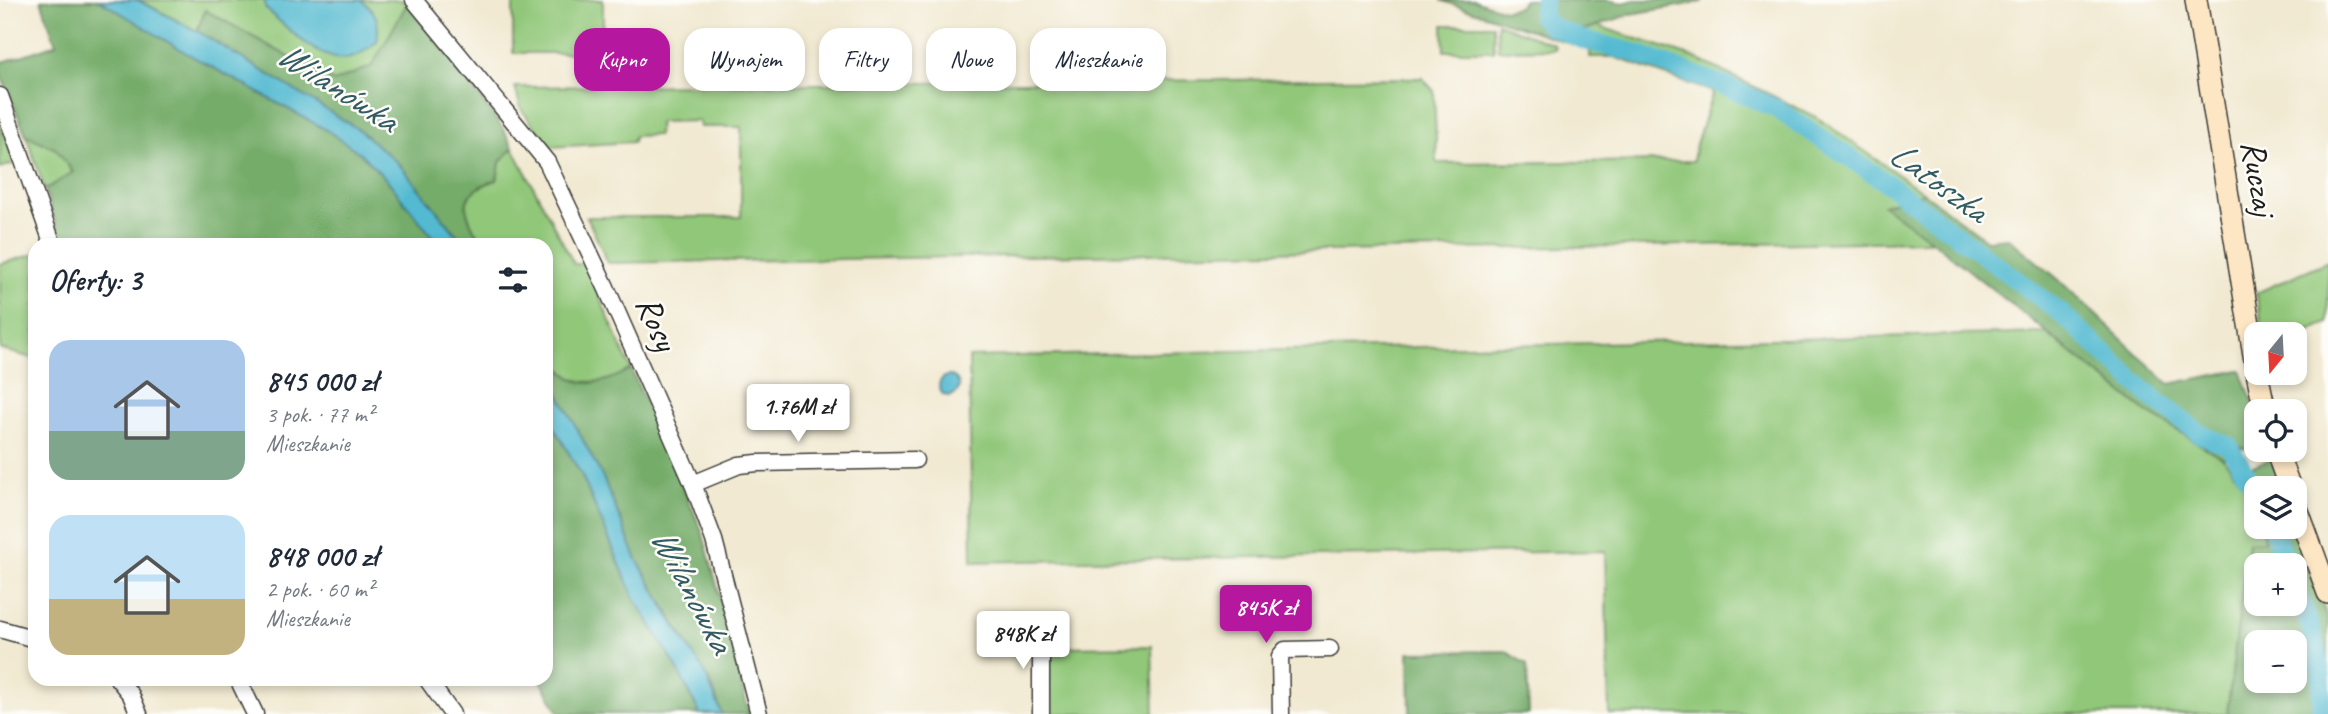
<!DOCTYPE html>
<html lang="pl">
<head>
<meta charset="utf-8">
<style>
  :root { --surface:#fff; --page:#f2f2f3; --text:#1f2937; --muted:#747a83; --accent:#b5179e }
  body { margin:0; font-family:Caveat,sans-serif; background:var(--page); color:var(--text); height:100vh; display:flex; flex-direction:column; font-size:26px; white-space:nowrap }
  * { box-sizing:border-box; margin:0 }
  p { font-size:23px; color:var(--muted) }
  .icon { flex:none; width:38px; height:38px; fill:none; stroke:currentColor; stroke-width:2; stroke-linecap:round; stroke-linejoin:round }
  .map { position:relative; flex:1; overflow:hidden }
  .sheet { position:absolute; left:28px; top:238px; width:525px; height:448px; display:flex; flex-direction:column; background:var(--surface); border-radius:21px; box-shadow:0 4px 10px #0003 }
  .sheet>* { flex:none }
  .guide { position:absolute; left:574px; top:28px; width:665px; height:63px; display:flex; gap:14px }
  .needle { width:46px; rotate:198deg }
  .controls { position:absolute; left:2244px; top:322px; display:grid; gap:14px }
  .controls a { display:grid; place-items:center; width:63px; height:63px; border-radius:14px; background:var(--surface); box-shadow:0 4px 10px #0003; font-size:35px }
  .price { position:absolute; translate:-50% -60px; padding:0 16px; border-radius:7px; background:#fff; color:#222; font-size:23px; line-height:46px; filter:drop-shadow(0 2px 4px #0008) }
  .price::after { content:''; position:absolute; left:50%; top:42px; width:21px; height:16px; margin-left:-10px; background:inherit; clip-path:polygon(0 0,100% 0,50% 100%) }
  .price.active { background:var(--accent); color:#fff }
  ul { padding:0; list-style:none }
  li { display:flex; align-items:center; gap:21px; height:175px; padding:0 21px }
  li span { display:grid; place-items:center; flex:none; width:196px; height:140px; border-radius:21px; color:#555 }
  li>.icon { margin-inline-start:auto }
  span .icon { width:84px; height:84px; fill:#fffc; stroke-width:1 }
  li b { font-size:30px }
  h2 { display:flex; justify-content:space-between; align-items:center; height:84px; padding:0 21px; font-size:30px }
  .tag { padding:0 24px; border-radius:21px; background:var(--surface); box-shadow:0 4px 10px #0003; font-size:24px; line-height:63px }
  .tag.active { background:var(--accent); color:#fff }
  .map>svg:first-child { display:block }
  .green { fill:#91c779; stroke:#56724a; stroke-width:2 }
  .forest { fill:#74ac69; stroke:#486442; stroke-width:2; fill-rule:evenodd }
  .water { fill:#53bad1; stroke:#386b76; stroke-width:2 }
  .lines { fill:none; stroke-linecap:round; stroke-linejoin:round }
  .canal { stroke:#53bad1; stroke-width:19 }
  .street-casing { stroke:#3c3b37; stroke-width:19 }
  .secondary-casing { stroke:#3c3b37; stroke-width:24 }
  .street { stroke:#fff; stroke-width:16 }
  .secondary { stroke:#fce6c4; stroke-width:21 }
  .labels { text-anchor:middle; dominant-baseline:central; stroke-width:5; stroke-linejoin:round; paint-order:stroke }
  .street-label { font-size:35px; fill:#1c1c1c; stroke:#fdfcf7 }
  .water-label { font-size:37px; font-style:italic; fill:#325b64; stroke:#fdfcf7 }
</style>
</head>
<body>
<div class="map">
<svg width="2328" height="714" viewBox="0 0 2328 714">
  <rect width="100%" height="100%" fill="#fdfcf7"/>
  <filter id="ink" filterUnits="userSpaceOnUse"><feTurbulence type="fractalNoise" baseFrequency=".0143" numOctaves="2"/><feDisplacementMap in="SourceGraphic" scale="14" xChannelSelector="R" yChannelSelector="G"/><feConvolveMatrix kernelMatrix="1 2 1 2 8 2 1 2 1" color-interpolation-filters="sRGB"/></filter>
  <filter id="wash" filterUnits="userSpaceOnUse"><feTurbulence type="fractalNoise" baseFrequency=".00686" numOctaves="4" result="noise"/><feDisplacementMap in="SourceGraphic" scale="28" xChannelSelector="R" yChannelSelector="G"/><feGaussianBlur stdDeviation="1.57" result="paint"/><feColorMatrix in="noise" values="0 0 0 0 0 0 0 0 0 0 0 0 0 0 0 0 0 1.4 0 .05"/><feComposite in="paint" operator="in"/></filter>
  <g filter="url(#wash)">
    <rect width="100%" height="100%" fill="#f1e9d1"/>
    <g class="green">
      <polygon points="138,0 402,0 407,4 372,67 334,82 206,11 197,31"/>
      <rect x="513" y="0" width="90" height="53"/>
      <polygon points="1497,23 1554,44 1555,49 1498,50"/>
      <polygon points="1443,25 1493,25 1494,51 1444,51"/>
      <polygon points="1598,26 1693,57 1818,118 1924,193 1884,205 1932,241 608,263 587,217 741,217 741,127 700,127 699,121 659,122 658,135 634,136 633,142 551,147 521,109 515,87 1422,78 1434,91 1437,163 1693,161 1696,144 1713,92 1614,57 1590,57 1590,50 1572,44 1584,30"/>
      <polygon points="0,122 15,163 0,168"/>
      <polygon points="26,135 56,149 73,173 45,190"/>
      <path d="M513 148 574 264H585L631 369 610 381 583 382 570 377 560 369 551 356 546 346V245H483C464 213 453 194 497 180L500 162Z"/>
      <polygon points="35,254 35,359 0,349 0,264"/>
      <polygon points="2328,261 2328,323 2294,337 2294,334 2264,334 2256,293"/>
      <polygon points="2046,333 2145,411 2223,458 2255,499 2256,527 2262,527 2264,541 2248,542 2227,714 1609,714 1605,551 972,562 969,357"/>
      <polygon points="1152,646 1154,714 1047,714 1048,647"/>
    </g>
    <g class="forest">
      <polygon points="41,0 100,0 188,54 325,129 360,153 387,180 439,245 62,245 45,190 73,172 56,149 26,135 0,73 0,63 56,44"/>
      <polygon points="1440,0 1474,0 1504,10 1518,7 1524,0 1605,0 1623,3 1634,0 1702,0 1702,2 1631,14 1584,30 1572,44"/>
      <path d="M407 4 463 74 504 130 513 148 500 162 497 180C453 193 464 213 483 245H465L399 164 358 129 197 31 205 10 334 82 372 66Z"/>
      <polygon points="1924,193 1987,240 2008,238 2058,279 2169,384 2241,370 2256,411 2256,448 2249,450 2240,447 2223,458 2145,411 1932,241 1883,205"/>
      <path d="M546 346C567 389 592 391 631 369L702 531 724 611 749 714H722L712 686 636 558 604 480 546 370Z"/>
      <polygon points="546,413 582,476 633,595 677,668 700,714 560,714 540,679 546,679"/>
      <polygon points="2272,459 2282,488 2256,488 2256,501 2240,480 2251,474 2252,466"/>
      <path d="M2294 522 2328 620V714H2227L2248 542 2264 541 2262 527H2294ZM2256 565H2294V604H2256ZM2256 642H2294V681H2256Z"/>
      <polygon points="1506,651 1527,665 1529,714 1410,714 1409,652"/>
    </g>
    <g class="water">
      <polygon points="100,0 138,0 197,31 358,129 399,164 465,245 439,245 387,180 360,153 325,129 188,54"/>
      <path d="M265 0H361C377 11 380 22 377 42 370 46 362 54 354 57 323 68 286 26 265 8Z"/>
      <polygon points="546,370 604,480 636,558 676,628 703,669 722,714 700,714 677,668 633,595 582,476 546,413"/>
      <circle cx="949" cy="386" r="10"/>
    </g>
    <g class="lines">
      <g class="canal">
        <polyline points="1544,0 1542,17 1551,26 1581,39 1635,53 1727,87 1777,109 1887,183 2061,313 2148,394 2200,434 2229,446 2256,490"/>
        <polyline points="2272,527 2287,565"/>
        <path d="M2294 583C2310 624 2328 670 2320 714"/>
      </g>
    </g>
  </g>
  <g filter="url(#ink)">
    <g class="lines">
      <g class="street-casing">
        <g id="street">
          <polyline points="414,0 547,162 606,287 693,484 714,540 759,714"/>
          <polyline points="0,96 53,245"/>
          <polyline points="693,484 739,465 757,463 915,460"/>
          <polyline points="0,629 35,639"/>
          <polyline points="991,641 1034,640 1041,650 1041,714"/>
          <polyline points="118,679 131,695 139,714"/>
          <polyline points="238,679 255,714"/>
          <polyline points="427,679 452,714"/>
          <polyline points="1281,714 1280,656 1285,650 1330,649"/>
        </g>
      </g>
      <g class="secondary-casing">
        <g id="secondary">
          <polyline points="2196,0 2256,367"/>
          <polyline points="2257,373 2265,411"/>
          <polyline points="2276,450 2290,488"/>
          <polyline points="2294,500 2328,593"/>
        </g>
      </g>
      <use href="#street" class="street"/>
      <use href="#secondary" class="secondary"/>
    </g>
  </g>
  <g class="labels">
    <g class="street-label">
      <text transform="translate(2259 178) rotate(81)">Ruczaj</text>
      <text transform="translate(657 323) rotate(67)">Rosy</text>
    </g>
    <g class="water-label">
      <text transform="translate(338 86) rotate(33)">Wilanówka</text>
      <text transform="translate(1939 181) rotate(36)">Latoszka</text>
      <text transform="translate(693 590) rotate(62)">Wilanówka</text>
    </g>
  </g>
</svg>
<div class="controls">
<a><svg class="needle" viewBox="-14 -14 28 28"><path d="M0-13l5 13h-10z" fill="#e53935"/><path d="M0 13l5-13h-10z" fill="#747a83"/></svg></a>
<a><svg class="icon" aria-label="locate" viewBox="0 0 24 24"><circle cx="12" cy="12" r="6"/><path d="M12 2v4M12 18v4M2 12h4M18 12h4"/></svg></a>
<a><svg class="icon" aria-label="layers" viewBox="0 0 24 24"><path d="M12 4l9 5-9 5-9-5zM3 14l9 5 9-5"/></svg></a>
<a>+</a>
<a>−</a>
</div>
<b class="price" style="left:798px;top:444px">1.76M zł</b>
<b class="price active" style="left:1266px;top:645px">845K zł</b>
<b class="price" style="left:1023px;top:671px">848K zł</b>
<div class="guide">
<a class="tag active">Kupno</a>
<a class="tag">Wynajem</a>
<a class="tag">Filtry</a>
<a class="tag">Nowe</a>
<a class="tag">Mieszkanie</a>
</div>
<section class="sheet">
<h2>Oferty: 3<svg class="icon" aria-label="filters" viewBox="0 0 24 24"><path d="M4 7h16M4 17h16"/><circle cx="9" cy="7" r="2"/><circle cx="15" cy="17" r="2"/></svg></h2>
<ul>
<li><span style="background:linear-gradient(#a9c7e8 65%,#7fa58c 0)"><svg class="icon" aria-label="home" viewBox="0 0 24 24"><path d="M3 11l9-7 9 7M6 9v11h12V9"/></svg></span><div><b>845 000 zł</b><p>3 pok. · 77 m²</p><p>Mieszkanie</p></div></li>
<li><span style="background:linear-gradient(#bfe0f5 60%,#c2b280 0)"><svg class="icon" aria-label="home" viewBox="0 0 24 24"><path d="M3 11l9-7 9 7M6 9v11h12V9"/></svg></span><div><b>848 000 zł</b><p>2 pok. · 60 m²</p><p>Mieszkanie</p></div></li>
</ul>
</section>
</div>
</body>
</html>
